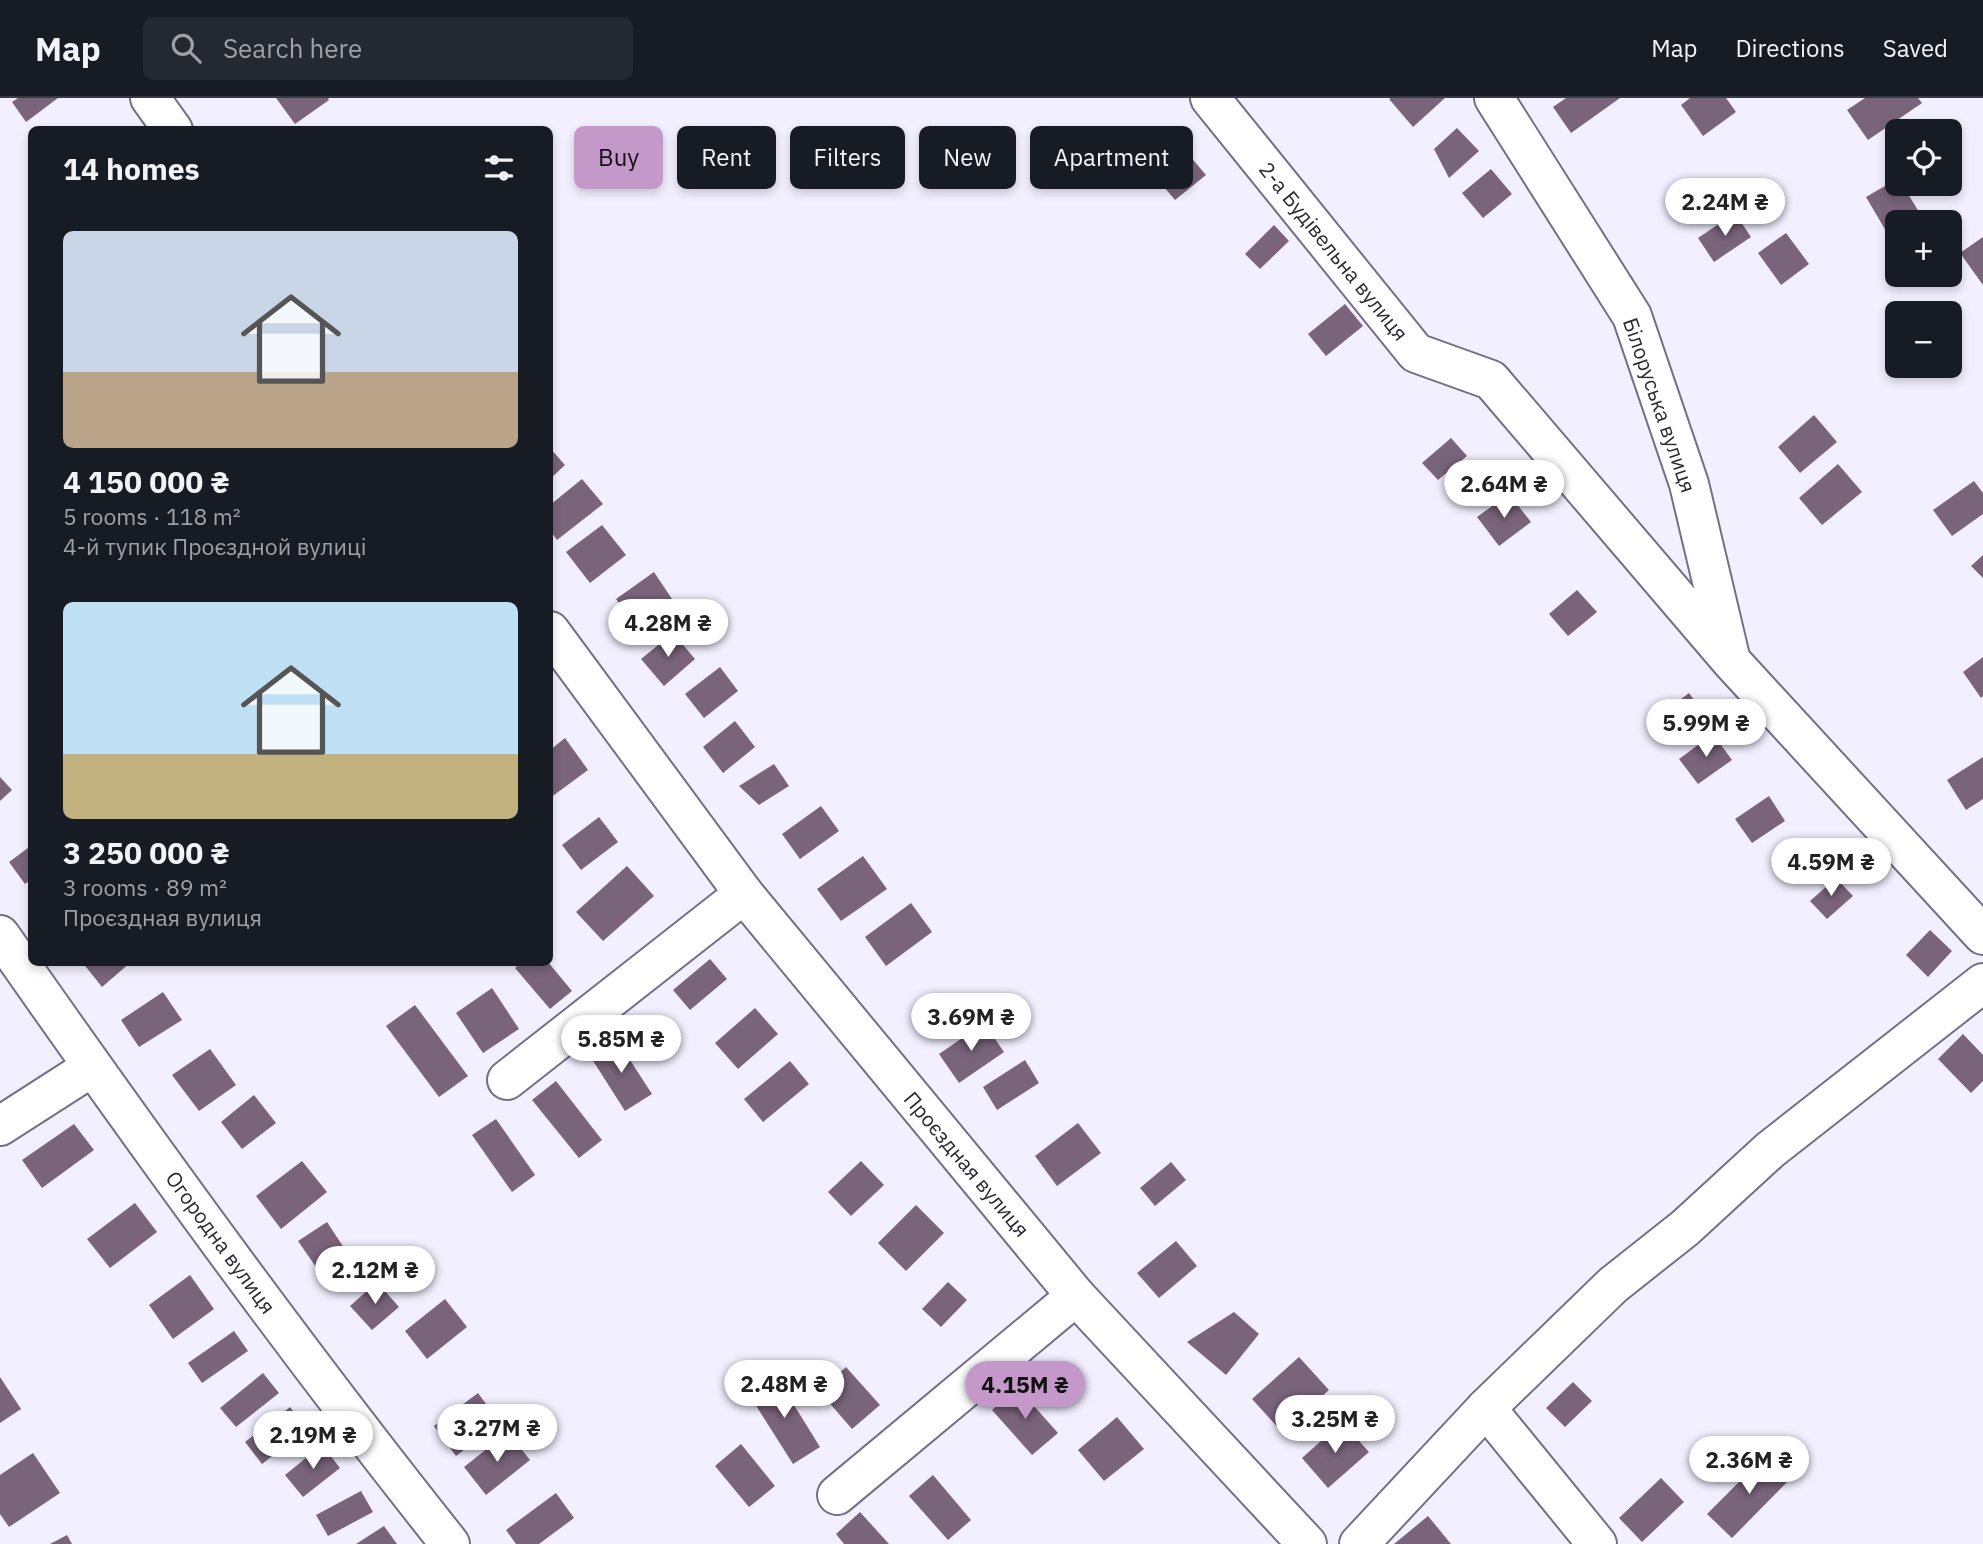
<!DOCTYPE html>
<html lang="en">
<head>
<meta charset="utf-8">
<style>
  :root { --surface:#171b24; --page:#242831; --text:#f1f3f6; --muted:#9ea1a6; --line:#363941; --accent:#c499ca }
  body { margin:0; font-family:"IBM Plex Sans",sans-serif; background:var(--page); color:var(--text); height:100vh; display:flex; flex-direction:column; font-size:26px; white-space:nowrap }
  * { box-sizing:border-box; margin:0 }
  p { font-size:23px; color:var(--muted) }
  .icon { flex:none; width:38px; height:38px; fill:none; stroke:currentColor; stroke-width:2; stroke-linecap:round; stroke-linejoin:round }
  .map { position:relative; flex:1; overflow:hidden }
  .side { position:absolute; left:28px; top:28px; width:525px; height:840px; display:flex; flex-direction:column; background:var(--surface); border-radius:10px; box-shadow:0 4px 10px #0003 }
  .side>* { flex:none }
  .top-card { position:absolute; left:574px; top:28px; width:665px; height:63px; display:flex; gap:14px }
  .buttons { position:absolute; left:1885px; top:21px; display:grid; gap:14px }
  .buttons a { display:grid; place-items:center; width:77px; height:77px; border-radius:10px; background:var(--surface); box-shadow:0 4px 10px #0003; font-size:35px }
  .price { position:absolute; translate:-50% -60px; padding:0 16px; border-radius:24px; background:#fff; color:#222; font-size:23px; line-height:46px; filter:drop-shadow(0 2px 4px #0008) }
  .price::after { content:''; position:absolute; left:50%; top:42px; width:21px; height:16px; margin-left:-10px; background:inherit; clip-path:polygon(0 0,100% 0,50% 100%) }
  .price.current { background:var(--accent); color:#111 }
  ul { padding:0; list-style:none }
  li { display:grid; align-content:center; gap:14px; height:371px; padding:0 35px }
  li span { display:grid; place-items:center; height:217px; border-radius:10px; color:#555 }
  li>.icon { margin-inline-start:auto }
  span .icon { width:126px; height:126px; fill:#fffc; stroke-width:1 }
  li b { font-size:30px }
  h2 { display:flex; justify-content:space-between; align-items:center; height:84px; padding:0 35px; font-size:30px }
  .tag { padding:0 24px; border-radius:10px; background:var(--surface); box-shadow:0 4px 10px #0003; font-size:24px; line-height:63px }
  .tag.current { background:var(--accent); color:#111 }
  header { display:flex; align-items:center; gap:42px; box-sizing:border-box; height:98px; padding:0 35px; background:var(--surface); border-bottom:2px solid var(--line) }
  header strong { font-size:33px }
  nav { display:flex; gap:38px; margin-inline-start:auto; font-size:24px }
  .search { width:490px; height:63px; background:var(--page); display:flex; align-items:center; gap:18px; box-sizing:border-box; padding:0 24px; border-radius:10px; color:var(--muted); font-size:26px }
  .map>svg:first-child { display:block }
  .building { fill:#7a647c }
  .lines { fill:none; stroke-linecap:round; stroke-linejoin:round }
  .minor-casing { stroke:#736f85; stroke-width:42 }
  .minor { stroke:#fff; stroke-width:38 }
  .labels { text-anchor:middle; dominant-baseline:central; stroke-width:7; stroke-linejoin:round; paint-order:stroke }
  .street-label { font-size:21px; fill:#2b2a33; stroke:#fff }
</style>
</head>
<body>
<header>
<strong>Map</strong>
<div class="search"><svg class="icon" aria-label="search" viewBox="0 0 24 24"><circle cx="10" cy="10" r="6"/><path d="M15 15l6 6"/></svg>Search here</div>
<nav><a>Map</a><a>Directions</a><a>Saved</a></nav>
</header>
<div class="map">
<svg width="1983" height="1446" viewBox="0 0 1983 1446">
  <rect width="100%" height="100%" fill="#f2f0ff"/>
  <g class="building">
    <polygon points="18,0 58,0 26,24 12,4"/>
    <polygon points="276,0 328,0 329,2 295,26"/>
    <polygon points="1391,0 1445,0 1413,29 1389,1"/>
    <polygon points="1566,0 1620,0 1571,35 1553,9"/>
    <polygon points="1690,0 1726,0 1736,14 1703,38 1681,7"/>
    <polygon points="1865,0 1918,0 1922,5 1868,42 1847,12"/>
    <polygon points="1457,30 1479,53 1449,80 1434,51"/>
    <polygon points="1189,57 1206,77 1175,102 1158,82"/>
    <polygon points="1491,71 1512,96 1483,120 1462,95"/>
    <polygon points="1897,81 1897,86 1902,86 1919,114 1901,124 1897,124 1897,127 1886,133 1866,99"/>
    <polygon points="1735,115 1751,139 1714,164 1698,140"/>
    <polygon points="1274,127 1289,143 1260,171 1245,156"/>
    <polygon points="1786,135 1809,166 1781,187 1758,155"/>
    <polygon points="1983,139 1983,187 1960,155"/>
    <polygon points="1345,206 1363,228 1326,258 1308,236"/>
    <polygon points="1814,317 1837,344 1800,375 1778,349"/>
    <polygon points="1451,340 1467,358 1438,382 1422,365"/>
    <polygon points="550,350 565,367 550,381"/>
    <polygon points="1838,366 1862,394 1822,427 1799,400"/>
    <polygon points="582,381 603,406 557,442 550,432 550,407"/>
    <polygon points="1974,383 1983,395 1983,416 1952,438 1933,412"/>
    <polygon points="1509,396 1531,424 1499,448 1477,419"/>
    <polygon points="602,427 626,457 590,485 566,454"/>
    <polygon points="1983,457 1983,480 1971,468"/>
    <polygon points="654,474 674,504 636,530 616,501"/>
    <polygon points="1577,492 1597,514 1568,538 1549,516"/>
    <polygon points="673,535 695,561 664,588 641,561"/>
    <polygon points="1983,559 1983,598 1981,600 1963,574"/>
    <polygon points="720,569 738,593 704,620 685,596"/>
    <polygon points="1689,595 1706,618 1669,645 1652,623"/>
    <polygon points="735,623 755,649 723,675 703,649"/>
    <polygon points="1713,636 1732,662 1698,686 1679,661"/>
    <polygon points="565,640 588,672 550,700 550,652"/>
    <polygon points="1983,659 1983,701 1966,712 1947,682"/>
    <polygon points="774,666 789,688 759,707 739,688"/>
    <polygon points="0,679 12,692 0,703"/>
    <polygon points="1769,698 1785,723 1752,745 1735,721"/>
    <polygon points="821,708 839,733 800,761 782,736"/>
    <polygon points="599,719 618,744 581,772 562,747"/>
    <polygon points="32,747 32,781 25,786 9,764"/>
    <polygon points="863,758 887,791 841,823 817,791"/>
    <polygon points="627,768 654,798 603,843 576,814"/>
    <polygon points="1836,780 1853,798 1827,821 1810,803"/>
    <polygon points="911,805 932,834 886,868 865,839"/>
    <polygon points="1930,832 1952,853 1928,879 1906,857"/>
    <polygon points="710,861 727,881 690,912 673,892"/>
    <polygon points="82,864 131,864 102,889"/>
    <polygon points="522,864 548,864 572,893 550,911 515,870"/>
    <polygon points="492,890 519,931 483,955 456,915"/>
    <polygon points="163,894 182,922 139,949 121,922"/>
    <polygon points="415,907 468,978 439,999 386,928"/>
    <polygon points="755,910 778,936 738,971 715,945"/>
    <polygon points="984,925 1004,954 959,985 939,956"/>
    <polygon points="1963,936 1983,957 1983,983 1971,995 1938,961"/>
    <polygon points="617,942 652,996 625,1013 590,958"/>
    <polygon points="210,951 236,987 199,1013 172,977"/>
    <polygon points="1025,962 1039,985 997,1012 983,989"/>
    <polygon points="790,963 809,986 763,1024 744,1001"/>
    <polygon points="556,983 602,1042 579,1060 532,1002"/>
    <polygon points="254,997 276,1025 242,1051 221,1024"/>
    <polygon points="496,1021 535,1077 512,1094 472,1037"/>
    <polygon points="1078,1025 1101,1055 1057,1088 1035,1058"/>
    <polygon points="74,1026 94,1052 42,1090 22,1062"/>
    <polygon points="302,1063 327,1094 281,1131 256,1098"/>
    <polygon points="861,1063 884,1087 851,1118 828,1094"/>
    <polygon points="1171,1064 1186,1082 1155,1108 1140,1090"/>
    <polygon points="135,1105 157,1134 110,1170 87,1141"/>
    <polygon points="916,1107 944,1135 906,1173 878,1145"/>
    <polygon points="327,1124 346,1153 318,1172 298,1143"/>
    <polygon points="1176,1143 1197,1168 1159,1200 1137,1175"/>
    <polygon points="190,1177 214,1211 173,1241 149,1207"/>
    <polygon points="377,1184 399,1209 372,1232 350,1208"/>
    <polygon points="948,1184 967,1202 941,1229 922,1211"/>
    <polygon points="445,1201 467,1229 427,1261 405,1233"/>
    <polygon points="1234,1214 1259,1236 1226,1277 1187,1244"/>
    <polygon points="234,1233 248,1253 202,1285 188,1265"/>
    <polygon points="1299,1259 1329,1292 1282,1334 1252,1301"/>
    <polygon points="846,1269 880,1307 852,1331 819,1293"/>
    <polygon points="263,1275 279,1295 236,1329 220,1310"/>
    <polygon points="776,1278 820,1349 793,1366 748,1295"/>
    <polygon points="0,1279 21,1311 0,1325"/>
    <polygon points="1573,1284 1592,1303 1565,1329 1546,1310"/>
    <polygon points="1017,1289 1058,1335 1032,1357 992,1312"/>
    <polygon points="478,1295 500,1325 456,1358 434,1328"/>
    <polygon points="290,1309 307,1331 262,1366 245,1344"/>
    <polygon points="1117,1319 1144,1351 1104,1383 1078,1352"/>
    <polygon points="1342,1324 1369,1354 1328,1390 1302,1360"/>
    <polygon points="508,1334 530,1362 486,1397 464,1369"/>
    <polygon points="741,1346 775,1388 749,1409 715,1368"/>
    <polygon points="322,1347 340,1370 303,1399 285,1377"/>
    <polygon points="33,1355 60,1395 9,1429 0,1416 0,1377"/>
    <polygon points="1767,1356 1791,1380 1732,1440 1707,1416"/>
    <polygon points="933,1377 971,1422 948,1442 909,1398"/>
    <polygon points="1661,1380 1684,1404 1642,1444 1619,1420"/>
    <polygon points="361,1393 373,1414 328,1438 316,1417"/>
    <polygon points="556,1395 574,1420 539,1446 516,1446 506,1432"/>
    <polygon points="860,1414 889,1446 844,1446 836,1436"/>
    <polygon points="1428,1418 1451,1446 1394,1446"/>
    <polygon points="384,1428 397,1446 356,1446"/>
    <polygon points="67,1437 72,1446 50,1446"/>
  </g>
  <g class="lines">
    <g class="minor-casing">
      <g id="minor">
        <polyline points="150,0 173,32"/>
        <polyline points="1210,0 1416,255 1491,282 1732,564 1983,837"/>
        <polyline points="1494,0 1632,218 1689,386 1730,559"/>
        <polyline points="550,533 744,796 1076,1198 1307,1446"/>
        <path d="M0 837C145 1044 293 1249 450 1446"/>
        <polyline points="507,982 744,796"/>
        <polyline points="0,1028 92,969"/>
        <polyline points="1486,1310 1597,1446"/>
        <polyline points="837,1397 1076,1198"/>
        <polyline points="1359,1446 1486,1310 1613,1187 1685,1130 1770,1052 1983,885"/>
      </g>
    </g>
    <use href="#minor" class="minor"/>
  </g>
  <g class="labels">
    <g class="street-label">
      <text transform="translate(1334 153) rotate(51)">2-а Будівельна вулиця</text>
      <text transform="translate(1660 307) rotate(71)">Білоруська вулиця</text>
      <text transform="translate(967 1066) rotate(50)">Проєздная вулиця</text>
      <text transform="translate(221 1144) rotate(54)">Огородна вулиця</text>
    </g>
  </g>
</svg>
<div class="buttons">
<a><svg class="icon" aria-label="locate" viewBox="0 0 24 24"><circle cx="12" cy="12" r="6"/><path d="M12 2v4M12 18v4M2 12h4M18 12h4"/></svg></a>
<a>+</a>
<a>−</a>
</div>
<b class="price" style="left:1725px;top:140px">2.24M ₴</b>
<b class="price" style="left:1504px;top:422px">2.64M ₴</b>
<b class="price" style="left:668px;top:561px">4.28M ₴</b>
<b class="price" style="left:1706px;top:661px">5.99M ₴</b>
<b class="price" style="left:1831px;top:800px">4.59M ₴</b>
<b class="price" style="left:971px;top:955px">3.69M ₴</b>
<b class="price" style="left:621px;top:977px">5.85M ₴</b>
<b class="price" style="left:375px;top:1208px">2.12M ₴</b>
<b class="price" style="left:784px;top:1322px">2.48M ₴</b>
<b class="price current" style="left:1025px;top:1323px">4.15M ₴</b>
<b class="price" style="left:1335px;top:1357px">3.25M ₴</b>
<b class="price" style="left:497px;top:1366px">3.27M ₴</b>
<b class="price" style="left:313px;top:1373px">2.19M ₴</b>
<b class="price" style="left:1749px;top:1398px">2.36M ₴</b>
<div class="top-card">
<a class="tag current">Buy</a>
<a class="tag">Rent</a>
<a class="tag">Filters</a>
<a class="tag">New</a>
<a class="tag">Apartment</a>
</div>
<section class="side">
<h2>14 homes<svg class="icon" aria-label="filters" viewBox="0 0 24 24"><path d="M4 7h16M4 17h16"/><circle cx="9" cy="7" r="2"/><circle cx="15" cy="17" r="2"/></svg></h2>
<ul>
<li><span style="background:linear-gradient(#c9d6e8 65%,#b9a48a 0)"><svg class="icon" aria-label="home" viewBox="0 0 24 24"><path d="M3 11l9-7 9 7M6 9v11h12V9"/></svg></span><div><b>4 150 000 ₴</b><p>5 rooms · 118 m²</p><p>4-й тупик Проєздной вулиці</p></div></li>
<li><span style="background:linear-gradient(#bfe0f5 70%,#c2b280 0)"><svg class="icon" aria-label="home" viewBox="0 0 24 24"><path d="M3 11l9-7 9 7M6 9v11h12V9"/></svg></span><div><b>3 250 000 ₴</b><p>3 rooms · 89 m²</p><p>Проєздная вулиця</p></div></li>
</ul>
</section>
</div>
</body>
</html>
